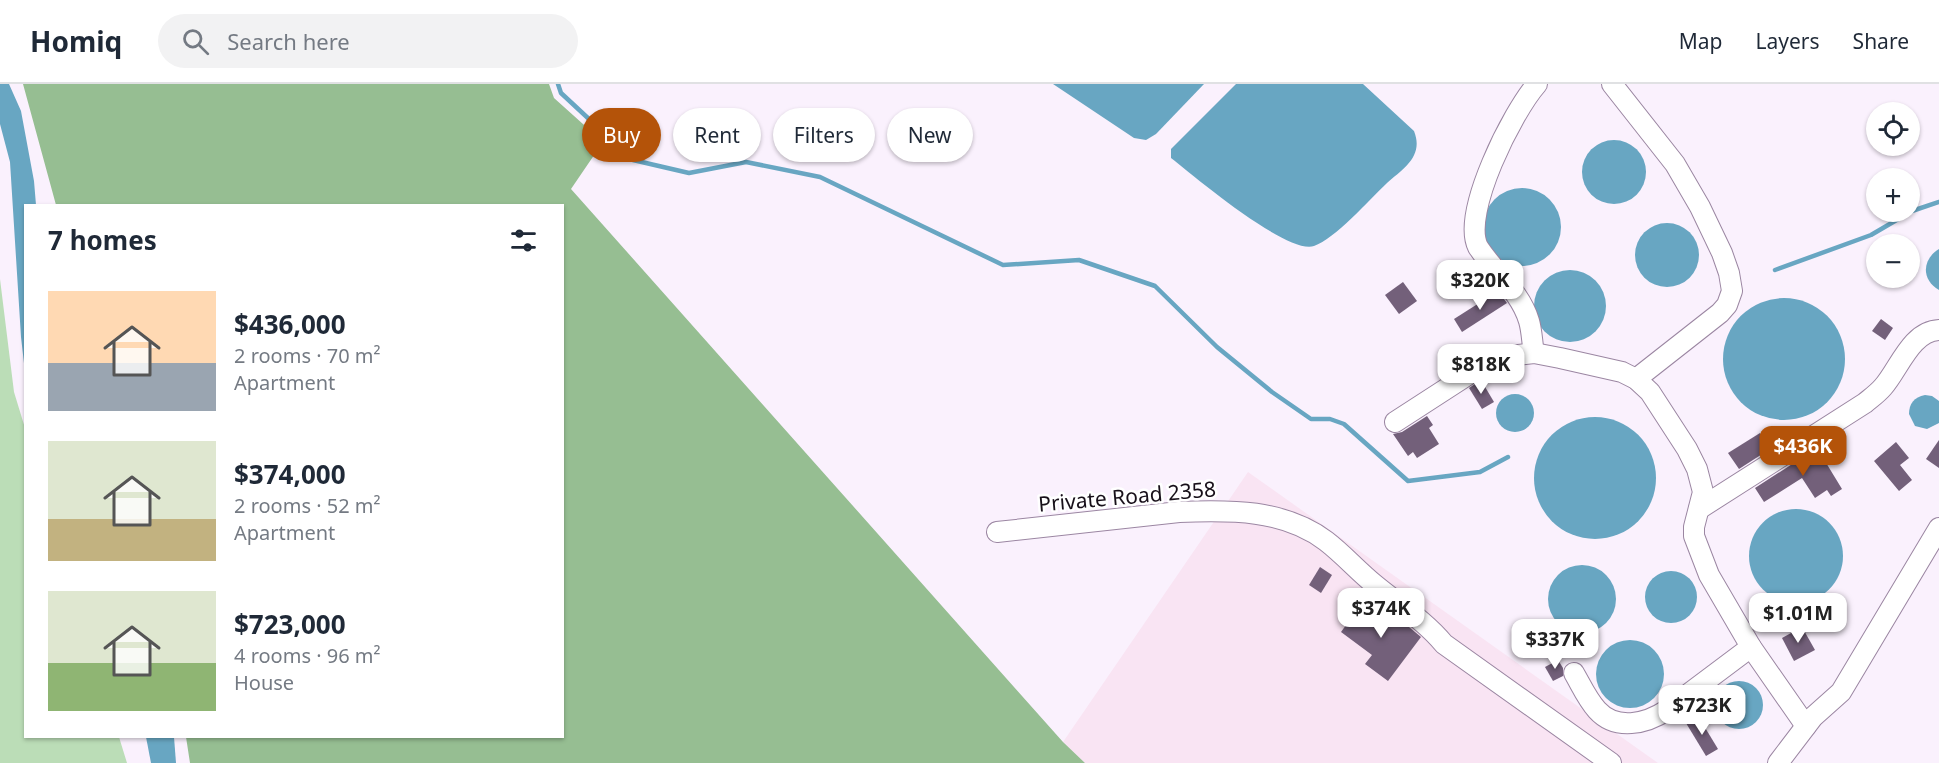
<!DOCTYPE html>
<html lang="en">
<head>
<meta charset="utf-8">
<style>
  :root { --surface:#fff; --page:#f2f2f3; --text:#1f2937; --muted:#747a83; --line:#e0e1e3; --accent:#b45309 }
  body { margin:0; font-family:"Noto Sans",sans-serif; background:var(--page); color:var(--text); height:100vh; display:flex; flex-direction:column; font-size:22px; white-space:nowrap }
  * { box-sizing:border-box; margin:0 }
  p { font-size:20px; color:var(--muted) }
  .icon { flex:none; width:33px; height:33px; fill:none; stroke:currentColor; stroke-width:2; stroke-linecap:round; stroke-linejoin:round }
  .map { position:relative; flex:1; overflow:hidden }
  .drawer { position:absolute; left:24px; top:120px; width:540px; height:534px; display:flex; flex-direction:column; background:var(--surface); border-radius:0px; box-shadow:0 2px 4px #0004 }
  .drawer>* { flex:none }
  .hud { position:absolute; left:582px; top:24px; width:570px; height:54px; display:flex; gap:12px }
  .tools { position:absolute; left:1866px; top:18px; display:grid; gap:12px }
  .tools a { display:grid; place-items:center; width:54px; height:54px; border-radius:50%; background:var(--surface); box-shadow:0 2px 4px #0004; font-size:30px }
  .price { position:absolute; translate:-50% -51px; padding:0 14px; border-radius:12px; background:#fff; color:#222; font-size:20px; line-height:39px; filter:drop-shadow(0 2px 3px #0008) }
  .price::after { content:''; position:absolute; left:50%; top:36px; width:18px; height:14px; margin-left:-9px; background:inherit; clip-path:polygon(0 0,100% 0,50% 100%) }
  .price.current { background:var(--accent); color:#fff }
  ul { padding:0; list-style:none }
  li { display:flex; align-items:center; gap:18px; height:150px; padding:0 24px }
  li span { display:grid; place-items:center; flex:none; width:168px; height:120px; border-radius:0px; color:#555 }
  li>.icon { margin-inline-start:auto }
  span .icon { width:72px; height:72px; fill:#fffc; stroke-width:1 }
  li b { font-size:26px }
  h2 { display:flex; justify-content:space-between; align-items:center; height:72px; padding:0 24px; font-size:26px }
  .pill { padding:0 21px; border-radius:27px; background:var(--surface); box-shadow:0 2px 4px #0004; font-size:21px; line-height:54px }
  .pill.current { background:var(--accent); color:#fff }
  header { display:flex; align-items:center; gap:36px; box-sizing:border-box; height:84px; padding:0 30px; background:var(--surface); border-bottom:2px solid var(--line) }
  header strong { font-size:28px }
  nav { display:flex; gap:33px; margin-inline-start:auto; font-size:21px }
  .search { width:420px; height:54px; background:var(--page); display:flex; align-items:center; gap:15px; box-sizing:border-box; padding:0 21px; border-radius:33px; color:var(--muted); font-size:22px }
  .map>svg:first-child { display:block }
  .industrial { fill:#f9e4f3 }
  .green { fill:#bbddb7 }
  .forest { fill:#96be92 }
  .water { fill:#68a6c2 }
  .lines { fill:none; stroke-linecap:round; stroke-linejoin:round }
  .stream { stroke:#68a6c2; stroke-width:4.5 }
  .building { fill:#73607a }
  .minor-casing { stroke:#9b86a2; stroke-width:22 }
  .minor { stroke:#fff; stroke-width:20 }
  .labels { text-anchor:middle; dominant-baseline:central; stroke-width:5; stroke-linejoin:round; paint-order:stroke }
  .street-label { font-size:21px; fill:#18101a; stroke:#fff }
</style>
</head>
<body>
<header>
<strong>Homiq</strong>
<div class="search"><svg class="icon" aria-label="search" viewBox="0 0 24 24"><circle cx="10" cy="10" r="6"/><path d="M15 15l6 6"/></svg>Search here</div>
<nav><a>Map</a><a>Layers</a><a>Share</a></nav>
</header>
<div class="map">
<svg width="1939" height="679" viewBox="0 0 1939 679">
  <rect width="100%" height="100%" fill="#faf1fd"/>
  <polygon class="industrial" points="1248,388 1658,679 1085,679 1063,658"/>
  <polygon class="green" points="0,195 14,308 25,344 26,652 119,653 127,679 0,679"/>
  <polygon class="forest" points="23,0 549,0 554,14 603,58 571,105 1063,658 1085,679 190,679 186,653 562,652 562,122 56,121"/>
  <g class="water">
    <polygon points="0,0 9,0 21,27 34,97 36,121 26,122 25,288 21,253 10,78 0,40"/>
    <polygon points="1053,0 1204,0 1156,50 1146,56 1134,54"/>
    <path d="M1236 0H1363L1414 47C1424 72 1404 84 1387 99 1369 116 1335 155 1314 162 1287 171 1194 92 1171 74V65Z"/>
    <circle cx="1614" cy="88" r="32"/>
    <circle cx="1522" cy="143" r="39"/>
    <circle cx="1667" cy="171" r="32"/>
    <path d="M1939 165V206C1921 196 1922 175 1939 165Z"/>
    <circle cx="1570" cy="222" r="36"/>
    <circle cx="1784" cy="275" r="61"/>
    <circle cx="1515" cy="329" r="19"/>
    <path d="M1925 311 1932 312 1939 317V339L1927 345 1915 342 1909 330C1909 320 1914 313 1925 311Z"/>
    <circle cx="1595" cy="394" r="61"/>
    <circle cx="1796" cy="472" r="47"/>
    <circle cx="1582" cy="515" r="34"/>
    <circle cx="1671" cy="513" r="26"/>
    <circle cx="1630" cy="590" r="34"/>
    <circle cx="1739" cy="621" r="24"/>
    <polygon points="146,653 174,653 176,679 151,679"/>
  </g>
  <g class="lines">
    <g class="stream">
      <polyline points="558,0 561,9 633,76 689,89 746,78 820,93 1003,181 1079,176 1155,202 1217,263 1272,308 1311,335 1330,335 1344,340 1408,397 1480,388 1508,373"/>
      <polyline points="1775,186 1871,151 1912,127 1939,118"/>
    </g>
  </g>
  <g class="building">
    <polygon points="1403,198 1417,217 1399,230 1385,211"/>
    <polygon points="1498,207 1507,219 1462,248 1454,235"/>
    <polygon points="1881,235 1893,244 1885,256 1872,247"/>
    <polygon points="1481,296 1494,318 1482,325 1469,304"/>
    <polygon points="1427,332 1433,341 1429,344 1439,360 1417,374 1413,368 1408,372 1393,350 1402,348"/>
    <polygon points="1760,349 1770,365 1739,385 1728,369"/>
    <polygon points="1939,356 1939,384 1926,375"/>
    <polygon points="1896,358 1909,374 1900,381 1912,396 1899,407 1874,377"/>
    <polygon points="1817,364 1842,405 1831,412 1827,406 1815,414 1802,394 1764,418 1755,404"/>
    <polygon points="1320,483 1332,491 1321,509 1309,501"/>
    <polygon points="1364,516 1393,537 1397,533 1421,553 1388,597 1365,580 1372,571 1341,548"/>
    <polygon points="1802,543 1815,566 1794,577 1782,554"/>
    <polygon points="1558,576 1563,584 1563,592 1553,597 1545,583"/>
    <polygon points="1698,632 1718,665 1706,672 1686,639"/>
  </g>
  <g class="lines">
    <g class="minor-casing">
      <g id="minor">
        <polyline points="1612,0 1675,80 1700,123 1722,169 1729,189 1732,207 1727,221 1720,229 1636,295"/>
        <path d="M1534 269C1532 259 1532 247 1529 237 1520 207 1494 188 1478 163 1461 129 1513 27 1537 0"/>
        <polyline points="1395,338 1483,281 1510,272 1534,269 1560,274 1622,288 1636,295 1650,308 1687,365 1697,385 1703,408 1694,443 1694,452 1709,491 1751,563 1806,642"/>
        <path d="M1699 425 1865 319C1871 314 1878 309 1883 303 1899 285 1911 247 1939 246"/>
        <path d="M997 448 1179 428C1230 426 1284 425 1326 457 1343 470 1357 486 1374 500 1398 520 1424 536 1444 560L1611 679"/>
        <path d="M1574 589C1581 601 1587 615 1597 626 1616 647 1646 640 1667 626L1751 563"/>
        <polyline points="1778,679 1813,633 1841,608 1939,444"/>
      </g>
    </g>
    <use href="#minor" class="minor"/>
  </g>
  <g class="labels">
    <g class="street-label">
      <text transform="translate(1127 412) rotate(-5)">Private Road 2358</text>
    </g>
  </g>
</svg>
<div class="tools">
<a><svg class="icon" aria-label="locate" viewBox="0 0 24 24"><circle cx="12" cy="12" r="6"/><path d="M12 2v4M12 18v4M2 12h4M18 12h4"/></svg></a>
<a>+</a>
<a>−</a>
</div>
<b class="price" style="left:1480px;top:227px">$320K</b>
<b class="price" style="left:1481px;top:311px">$818K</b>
<b class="price current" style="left:1803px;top:393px">$436K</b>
<b class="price" style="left:1381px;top:555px">$374K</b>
<b class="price" style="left:1798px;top:560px">$1.01M</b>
<b class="price" style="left:1555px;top:586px">$337K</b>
<b class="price" style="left:1702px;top:652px">$723K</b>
<div class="hud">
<a class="pill current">Buy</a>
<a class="pill">Rent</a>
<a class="pill">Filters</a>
<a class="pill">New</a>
</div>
<section class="drawer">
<h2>7 homes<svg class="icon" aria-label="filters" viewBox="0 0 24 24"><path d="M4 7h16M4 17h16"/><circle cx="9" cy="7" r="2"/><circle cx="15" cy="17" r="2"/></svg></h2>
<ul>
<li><span style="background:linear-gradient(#ffd9b3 60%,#9aa5b1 0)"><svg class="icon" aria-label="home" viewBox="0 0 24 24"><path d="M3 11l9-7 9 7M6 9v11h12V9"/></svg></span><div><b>$436,000</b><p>2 rooms · 70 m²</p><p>Apartment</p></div></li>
<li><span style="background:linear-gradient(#dfe7d0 65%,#c2b280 0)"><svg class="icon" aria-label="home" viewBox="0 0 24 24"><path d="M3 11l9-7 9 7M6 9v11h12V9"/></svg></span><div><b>$374,000</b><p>2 rooms · 52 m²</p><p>Apartment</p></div></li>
<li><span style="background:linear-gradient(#dfe7d0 60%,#8fb573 0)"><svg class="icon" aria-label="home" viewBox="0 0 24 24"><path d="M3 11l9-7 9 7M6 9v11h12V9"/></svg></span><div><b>$723,000</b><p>4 rooms · 96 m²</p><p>House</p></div></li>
</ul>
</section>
</div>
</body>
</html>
